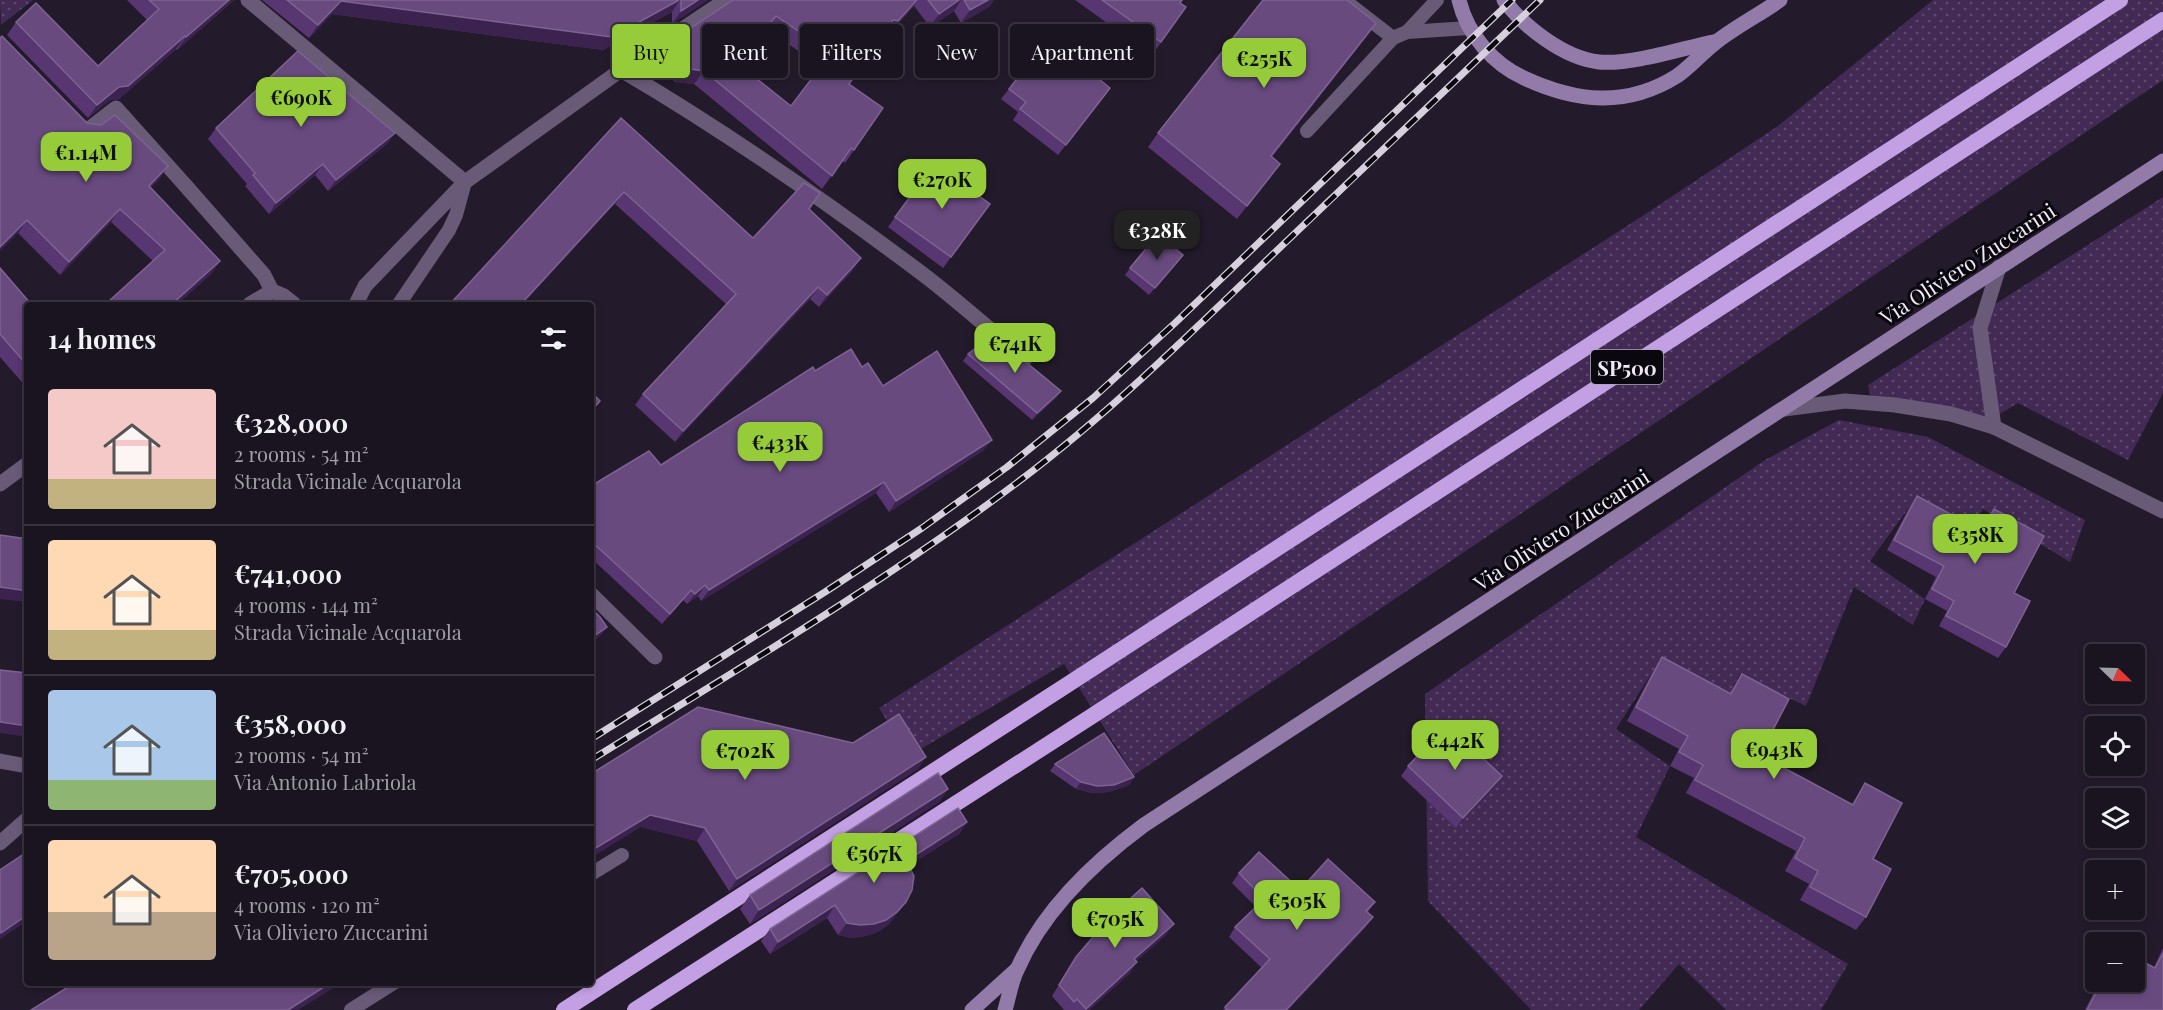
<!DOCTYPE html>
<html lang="en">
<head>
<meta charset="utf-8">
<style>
  :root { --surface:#1a1420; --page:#231d29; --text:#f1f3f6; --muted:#9f9ea5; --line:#38333e; --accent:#96cc3a }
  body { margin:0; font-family:"Playfair Display",serif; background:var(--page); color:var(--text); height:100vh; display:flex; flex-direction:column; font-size:22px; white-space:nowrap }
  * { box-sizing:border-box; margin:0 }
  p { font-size:20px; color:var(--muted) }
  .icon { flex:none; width:33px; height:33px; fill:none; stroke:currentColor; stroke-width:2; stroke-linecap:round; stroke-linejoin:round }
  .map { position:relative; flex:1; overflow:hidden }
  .details { position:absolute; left:24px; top:302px; width:570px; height:684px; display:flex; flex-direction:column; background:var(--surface); border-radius:6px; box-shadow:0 3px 9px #0003,0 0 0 2px var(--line) }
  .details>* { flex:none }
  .top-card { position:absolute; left:612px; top:24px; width:570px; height:54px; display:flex; gap:12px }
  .needle { width:39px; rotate:113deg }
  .buttons { position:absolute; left:2085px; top:644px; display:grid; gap:12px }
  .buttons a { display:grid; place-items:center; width:60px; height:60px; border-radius:6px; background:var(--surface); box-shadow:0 3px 9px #0003,0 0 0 2px var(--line); font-size:30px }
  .price { position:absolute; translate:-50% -51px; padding:0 14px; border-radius:12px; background:var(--accent); color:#111; font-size:20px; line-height:39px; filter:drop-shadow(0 2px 3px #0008) }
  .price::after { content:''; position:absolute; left:50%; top:36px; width:18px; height:14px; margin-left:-9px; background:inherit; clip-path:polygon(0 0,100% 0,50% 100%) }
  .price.active { background:#222; color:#fff }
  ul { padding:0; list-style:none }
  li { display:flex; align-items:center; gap:18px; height:150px; padding:0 24px }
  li+li { border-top:2px solid var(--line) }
  li span { display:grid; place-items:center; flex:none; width:168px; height:120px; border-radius:6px; color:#555 }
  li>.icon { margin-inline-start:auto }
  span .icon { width:72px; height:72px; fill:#fffc; stroke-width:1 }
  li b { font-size:26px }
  h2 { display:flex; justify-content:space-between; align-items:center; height:72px; padding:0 24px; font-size:26px }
  .tag { padding:0 21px; border-radius:6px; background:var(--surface); box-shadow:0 3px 9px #0003,0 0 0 2px var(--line); font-size:21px; line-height:54px }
  .tag.active { background:var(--accent); color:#111 }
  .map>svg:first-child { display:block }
  .grass { fill:url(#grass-dots) }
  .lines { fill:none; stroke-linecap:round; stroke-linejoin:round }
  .service { stroke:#695a77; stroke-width:14 }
  .pedestrian { stroke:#695a77; stroke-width:15 }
  .minor { stroke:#695a77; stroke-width:15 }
  .secondary { stroke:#937ba9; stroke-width:15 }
  .trunk { stroke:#c3a0e3; stroke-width:16 }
  .rail-casing { stroke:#d6cfdc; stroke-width:7 }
  .rail { stroke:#0a070e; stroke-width:4.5; stroke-dasharray:14; stroke-linecap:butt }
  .wall { fill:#573671; fill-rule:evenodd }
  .shaded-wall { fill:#3c234f }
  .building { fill:#684a7f; stroke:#7d6392; stroke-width:1.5; fill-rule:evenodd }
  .labels { text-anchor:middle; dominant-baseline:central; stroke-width:6; stroke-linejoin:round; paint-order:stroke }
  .shield { fill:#0a070e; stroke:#aaa5b0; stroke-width:1.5 }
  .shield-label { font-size:20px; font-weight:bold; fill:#efe9f5 }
  .street-label { font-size:21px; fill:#efe9f5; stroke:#0a070e }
</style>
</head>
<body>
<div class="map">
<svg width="2163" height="1010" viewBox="0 0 2163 1010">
  <defs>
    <pattern id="grass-dots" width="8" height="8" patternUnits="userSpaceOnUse" patternTransform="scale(1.5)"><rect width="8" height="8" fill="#422a55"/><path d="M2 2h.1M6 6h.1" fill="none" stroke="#5e496e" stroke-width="1.8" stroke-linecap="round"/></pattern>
  </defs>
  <rect width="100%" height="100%" fill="#231a2b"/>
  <g class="grass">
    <polygon points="0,0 33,0 1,25"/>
    <polygon points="1933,0 2163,0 2163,80 1134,775 1064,664 909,756 879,708 1644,215 1778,126"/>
    <polygon points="2163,197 2163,393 2128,460 2018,403 1983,424 1872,403 1868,385"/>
    <polygon points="1839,420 1928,437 2085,520 2070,562 1983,509 1966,536 1910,506 1870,561 1925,599 1913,625 1854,587 1806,706 1740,675 1724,702 1653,671 1616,729 1670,766 1636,837 1848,964 1821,1010 1726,1010 1679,964 1639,1010 1531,1010 1428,901 1425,694 1765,460"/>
  </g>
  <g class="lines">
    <g class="service">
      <polyline points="1344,0 1393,38"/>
      <polyline points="1407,32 1437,0"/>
      <polyline points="1307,131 1393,38 1407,32 1469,28"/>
      <polyline points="399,304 449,230 456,215 465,182"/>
      <polyline points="591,874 622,855"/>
      <polyline points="351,1010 395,982"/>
    </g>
    <g class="pedestrian">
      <polyline points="248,0 465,182"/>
      <polyline points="84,128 89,129 116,108 185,185"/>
    </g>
    <g class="minor">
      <path d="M621 70C725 131 824 200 920 272 956 299 990 330 1025 359"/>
      <polyline points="185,185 264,275 272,291"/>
      <polyline points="272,291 284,296 294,304"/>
      <polyline points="250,304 272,291"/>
      <polyline points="356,304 365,286 465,182 621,70 726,0"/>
      <polyline points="1784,409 1845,401 1895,405 1951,414 1994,427 2163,511"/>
      <polyline points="1994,427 1980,328 1999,267"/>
      <polyline points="0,484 27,464"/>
      <polyline points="591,594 655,657"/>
      <polyline points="0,761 27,766"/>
      <polyline points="0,843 27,819"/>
    </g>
    <g class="secondary">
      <path d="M1459 0C1467 34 1493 64 1524 78 1576 102 1626 108 1677 76 1690 67 1702 53 1715 43 1735 27 1759 15 1780 0"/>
      <path d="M1504 0C1524 27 1564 58 1599 62 1631 65 1680 49 1713 42"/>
      <polyline points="972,1010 1016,970"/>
      <path d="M1005 1010C1009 997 1011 982 1017 970 1042 912 1094 862 1144 825L2163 161"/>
    </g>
    <g class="trunk">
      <polyline points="564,1010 1070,683 2120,0"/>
      <polyline points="635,1010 1092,716 2163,20"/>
    </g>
    <g class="rail-casing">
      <g id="rail">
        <polyline points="591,739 825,592 922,528 1007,467 1093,398 1175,323 1512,0"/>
        <path d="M591 760C735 671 882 584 1018 482 1107 415 1188 336 1269 258 1360 172 1450 86 1540 0"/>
      </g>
    </g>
    <use href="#rail" class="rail"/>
  </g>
  <g class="wall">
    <polygon points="127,0 234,0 177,50 176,49 119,99 110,100 88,118 7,35 16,22 98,66 147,20"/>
    <polygon points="262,0 708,0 672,24 672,12 603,50 332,14 309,38"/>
    <path d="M733 0H994L989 7 961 23 954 11 930 27 914 6 889 34 884 33 849 84 883 108 845 163 842 161 822 189 694 84 674 82 673 47 682 34ZM766 29 821 66 791 106 738 64Z"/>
    <polygon points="1075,0 1182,0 1180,3 1186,7 1152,55"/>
    <polygon points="1367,36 1272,157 1280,164 1237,219 1148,147 1158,133"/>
    <polygon points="1009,89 1102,99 1058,155 1013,120 1018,112 1001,99"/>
    <polygon points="621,118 753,238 809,209 853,270 819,307 810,299 675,442 635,405 643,394 727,305 615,204"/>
    <polygon points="87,123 168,166 159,179 151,187 220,261 211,274 177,304 106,304 153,261 111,222 60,275 18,233"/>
    <polygon points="216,128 395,133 387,144 328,191 315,175 269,214 245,186 247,184 208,139"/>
    <polygon points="934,164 990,204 943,268 888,227"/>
    <polygon points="1178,262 1149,295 1125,275 1130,268"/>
    <polygon points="0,268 27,304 27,388 0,357"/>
    <polygon points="968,354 1061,391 1056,398 1032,420 963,361"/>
    <polygon points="862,367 883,386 984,450 889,512 876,493 701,601 698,596 687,604 683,600 662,624 591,558 591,486 661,465 815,371"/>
    <polygon points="1917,496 1981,530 1994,509 2014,593 2006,647 1998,658 1939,626 1947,611 1925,599 1936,577 1887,550 1910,506"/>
    <polygon points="1662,657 1729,693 1742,674 1760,755 1852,804 1865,783 1873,859 1866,917 1856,930 1800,900 1809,884 1785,871 1796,851 1686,793 1694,778 1670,766 1679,749 1627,721 1653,671"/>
    <polygon points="1055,764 1134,777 1129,785 1109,792 1092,793 1076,789 1050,771"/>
    <polygon points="1408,766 1502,776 1494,787 1456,828 1401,776"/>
    <polygon points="918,769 729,891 697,841 641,827 591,774"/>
    <polygon points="948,789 939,802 750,924 740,909 750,895"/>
    <polygon points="967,822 959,834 908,866 906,902 889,924 878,932 865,936 852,938 838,935 827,918 770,954 761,941 770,929"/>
    <polygon points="1239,873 1300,890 1375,902 1368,912 1366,927 1288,1010 1223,1010 1262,968 1229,937 1235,927 1256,907 1232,883"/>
    <polygon points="1166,935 1136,961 1130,973 1089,1010 1064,1010 1052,996 1076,957"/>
    <polygon points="2163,948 2163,1010 2085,1010 2096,988 2101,981 2134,981 2154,967"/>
  </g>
  <g class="shaded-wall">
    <polygon points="229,0 234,0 177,50 186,37"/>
    <polygon points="680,0 672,12 603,50 332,14 309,38 318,25 341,1"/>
    <polygon points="698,0 708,0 672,24 681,11"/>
    <polygon points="917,0 918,0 914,6 889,34 884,33 893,20"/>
    <polygon points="959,0 961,0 954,11 930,27 939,14"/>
    <polygon points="988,0 994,0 989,7 961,23 970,10"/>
    <polygon points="776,16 766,29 728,76 737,63"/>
    <polygon points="1376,23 1367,36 1262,170 1271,156"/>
    <polygon points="185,36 176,49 119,99 110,100 88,118 97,105"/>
    <polygon points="684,68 704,71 694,84 674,82"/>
    <polygon points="395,133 387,144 328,191 336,180"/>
    <polygon points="323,164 315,175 269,214 276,203"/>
    <polygon points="1280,164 1271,177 1237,219 1247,206"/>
    <polygon points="168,166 159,179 140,199 149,186"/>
    <polygon points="624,192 615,204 523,304 521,304"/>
    <polygon points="120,209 111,222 60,275 69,262"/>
    <polygon points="27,220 18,233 0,251 0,247"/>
    <polygon points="1183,255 1178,262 1149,295 1155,288"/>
    <polygon points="861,258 853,270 819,307 827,295"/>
    <polygon points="220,261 211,274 177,304 172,304"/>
    <polygon points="818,287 810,299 675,442 683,431"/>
    <polygon points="1061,391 1056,398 1032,420 1037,413"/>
    <polygon points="992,440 984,450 889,512 896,501"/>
    <polygon points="884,482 876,493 701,601 709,590"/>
    <polygon points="705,585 698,596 687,604 695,594"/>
    <polygon points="0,587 27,591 27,602 0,599"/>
    <polygon points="607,627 600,636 591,643 591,638"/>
    <polygon points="0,722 27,726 27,737 0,733"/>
    <polygon points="926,757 918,769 729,891 737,879"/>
    <polygon points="1502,776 1494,787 1456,828 1463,818"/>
    <polygon points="1134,777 1129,785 1109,792 1092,793 1076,789 1081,782"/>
    <polygon points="948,789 939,802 750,924 759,910"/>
    <polygon points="650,815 705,828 697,841 641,827 591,858 591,851"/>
    <polygon points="967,822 959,834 897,873 906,861"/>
    <polygon points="906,902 889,924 878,932 865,936 852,938 838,935 847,923"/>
    <polygon points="835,905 827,918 770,954 778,942"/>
    <polygon points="27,915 27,921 0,939 0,934 1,933"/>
    <polygon points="1373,917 1366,927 1288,1010 1286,1010"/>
    <polygon points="1174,924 1166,935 1126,970 1134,959"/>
    <polygon points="1137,962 1130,973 1089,1010 1085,1010"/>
    <polygon points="332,982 343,982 298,1010 288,1010"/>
  </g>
  <g class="building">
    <polygon points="149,0 229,0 186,37 185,36 128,86 119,87 97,105 16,22 36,3 98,66 159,9"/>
    <polygon points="287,0 679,0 612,37 341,1 318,25"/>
    <polygon points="681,0 698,0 681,11"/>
    <path d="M733 0H917L898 21 893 20 849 84 883 108 854 150 851 148 832 176 704 71 684 68 682 34ZM776 16 831 53 791 106 737 63Z"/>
    <polygon points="928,0 959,0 939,14"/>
    <polygon points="964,0 988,0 970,10"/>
    <polygon points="1102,0 1182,0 1180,3 1186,7 1161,42"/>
    <polygon points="1263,0 1347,0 1376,23 1271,156 1280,164 1247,206 1158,133"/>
    <polygon points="2,36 87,123 101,125 115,115 168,166 149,186 220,261 172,304 110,304 108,302 165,250 120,209 69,262 27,220 0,247 0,38"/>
    <polygon points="1041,47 1060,61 1064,55 1078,66 1080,63 1110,88 1066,145 1020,109 1026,102 1009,89"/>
    <polygon points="298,51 395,133 336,180 323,164 276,203 253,175 255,173 216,128"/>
    <polygon points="621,118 753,238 804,183 820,193 809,209 861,258 827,295 818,287 683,431 643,394 736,294 624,192 521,304 450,304"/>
    <polygon points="934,164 990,204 951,257 895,217"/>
    <polygon points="1158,234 1183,255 1155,288 1130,268"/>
    <polygon points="0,268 31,304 27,304 27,365 0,334"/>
    <polygon points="993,335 1061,391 1037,413 968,354"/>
    <polygon points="851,349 862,367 868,363 883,386 937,351 992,440 896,501 884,482 709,590 705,585 695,594 691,590 670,614 591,541 591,486 649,451 661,465 813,367 815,371"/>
    <polygon points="591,392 600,401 591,411"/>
    <polygon points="1917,496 1982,531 1994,509 2044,536 2014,593 2030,601 2006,647 1946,616 1954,601 1932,589 1944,566 1894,540"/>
    <polygon points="0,535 27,539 27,591 0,587"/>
    <polygon points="591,608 600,617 607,627 591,638"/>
    <polygon points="1662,657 1731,694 1742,674 1789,699 1760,755 1853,805 1865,783 1902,803 1873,859 1891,869 1866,917 1810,887 1818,871 1795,858 1805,838 1695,780 1703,765 1679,752 1688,736 1636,707"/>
    <polygon points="0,670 27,673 27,726 0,722"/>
    <polygon points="698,707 853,743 899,714 926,757 737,879 705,828 650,815 591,851 591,774"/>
    <polygon points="1447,725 1502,776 1463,818 1408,766"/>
    <polygon points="1104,733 1134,777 1114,785 1097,786 1081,782 1055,764"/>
    <polygon points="938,773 948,789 759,910 750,895"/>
    <polygon points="958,808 967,822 906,861 914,876 912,890 906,902 897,912 886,920 874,924 860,925 847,923 835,905 778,942 770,929"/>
    <polygon points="27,852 27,915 1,933 0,931 0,870"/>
    <polygon points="1259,852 1300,890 1328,859 1375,902 1366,911 1373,917 1286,1010 1227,1010 1225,1007 1270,959 1235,927 1264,899 1239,873"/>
    <polygon points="1142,888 1174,924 1134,959 1137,962 1086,1009 1077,999 1074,1002 1059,985 1076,957 1110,917"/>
    <polygon points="2163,953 2163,1010 2087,1010 2102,981 2134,981 2134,957 2155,968"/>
    <polygon points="76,982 332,982 288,1010 31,1010"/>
  </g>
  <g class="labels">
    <rect class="shield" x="1591" y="350" width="72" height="34" rx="4.5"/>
    <g class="shield-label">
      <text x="1627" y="367">SP500</text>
    </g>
    <g class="street-label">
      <text transform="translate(1967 263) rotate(-33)">Via Oliviero Zuccarini</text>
      <text transform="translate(1561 529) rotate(-33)">Via Oliviero Zuccarini</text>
    </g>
  </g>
</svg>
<div class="buttons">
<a><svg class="needle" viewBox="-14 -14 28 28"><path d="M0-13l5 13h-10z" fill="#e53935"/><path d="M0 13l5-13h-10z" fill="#9f9ea5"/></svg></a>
<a><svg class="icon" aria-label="locate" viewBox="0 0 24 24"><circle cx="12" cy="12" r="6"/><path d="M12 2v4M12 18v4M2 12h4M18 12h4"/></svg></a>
<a><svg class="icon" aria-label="layers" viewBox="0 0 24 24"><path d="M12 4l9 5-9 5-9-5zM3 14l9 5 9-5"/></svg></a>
<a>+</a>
<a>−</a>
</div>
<b class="price" style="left:1264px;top:89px">€255K</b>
<b class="price" style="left:301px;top:128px">€690K</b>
<b class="price" style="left:86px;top:183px">€1.14M</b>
<b class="price" style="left:942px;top:210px">€270K</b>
<b class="price active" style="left:1157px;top:261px">€328K</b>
<b class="price" style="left:1015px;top:374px">€741K</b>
<b class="price" style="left:780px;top:473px">€433K</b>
<b class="price" style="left:1975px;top:565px">€358K</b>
<b class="price" style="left:1455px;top:771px">€442K</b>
<b class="price" style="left:1774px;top:780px">€943K</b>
<b class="price" style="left:745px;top:781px">€702K</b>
<b class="price" style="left:874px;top:884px">€567K</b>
<b class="price" style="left:1297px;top:931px">€505K</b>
<b class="price" style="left:1115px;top:949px">€705K</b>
<div class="top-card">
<a class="tag active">Buy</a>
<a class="tag">Rent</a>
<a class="tag">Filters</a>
<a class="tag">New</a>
<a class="tag">Apartment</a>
</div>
<section class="details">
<h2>14 homes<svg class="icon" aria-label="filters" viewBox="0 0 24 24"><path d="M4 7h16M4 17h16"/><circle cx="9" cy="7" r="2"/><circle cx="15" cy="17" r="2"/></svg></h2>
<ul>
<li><span style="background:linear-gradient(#f6c9c9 75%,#c2b280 0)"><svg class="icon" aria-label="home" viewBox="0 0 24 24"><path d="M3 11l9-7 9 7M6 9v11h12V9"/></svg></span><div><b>€328,000</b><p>2 rooms · 54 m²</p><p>Strada Vicinale Acquarola</p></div></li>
<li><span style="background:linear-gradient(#ffd9b3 75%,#c2b280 0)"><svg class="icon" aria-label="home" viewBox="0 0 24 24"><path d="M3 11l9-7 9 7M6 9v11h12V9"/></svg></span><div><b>€741,000</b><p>4 rooms · 144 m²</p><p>Strada Vicinale Acquarola</p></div></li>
<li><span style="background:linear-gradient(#a9c7e8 75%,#8fb573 0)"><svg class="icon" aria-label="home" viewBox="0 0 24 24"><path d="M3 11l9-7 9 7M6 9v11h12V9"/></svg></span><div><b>€358,000</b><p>2 rooms · 54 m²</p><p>Via Antonio Labriola</p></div></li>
<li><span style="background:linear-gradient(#ffd9b3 60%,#b9a48a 0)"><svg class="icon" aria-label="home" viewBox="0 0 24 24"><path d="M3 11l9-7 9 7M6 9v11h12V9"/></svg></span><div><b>€705,000</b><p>4 rooms · 120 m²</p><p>Via Oliviero Zuccarini</p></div></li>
</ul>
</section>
</div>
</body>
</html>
